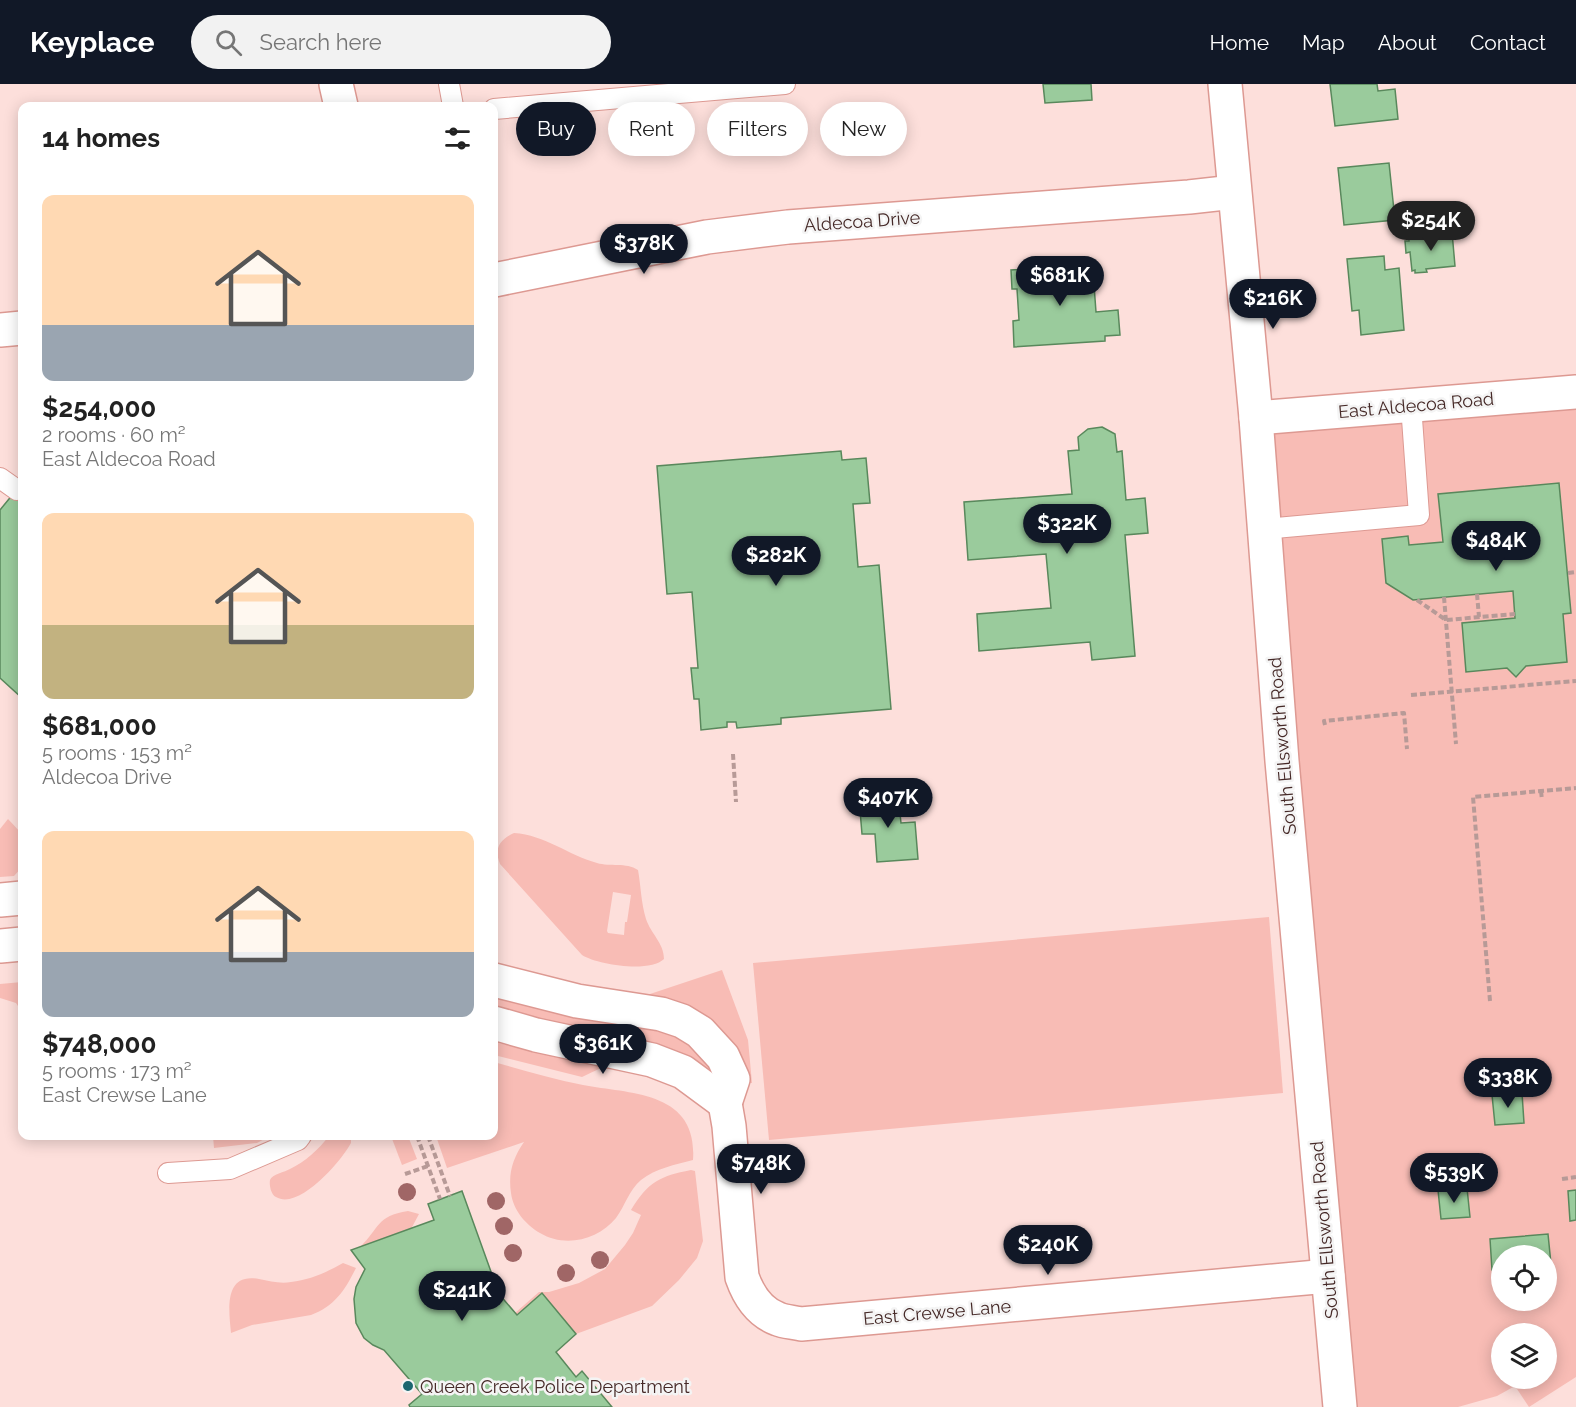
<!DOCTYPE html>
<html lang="en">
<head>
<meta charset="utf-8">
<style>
  :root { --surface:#fff; --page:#f2f2f2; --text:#222; --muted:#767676; --accent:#111827 }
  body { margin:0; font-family:Raleway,sans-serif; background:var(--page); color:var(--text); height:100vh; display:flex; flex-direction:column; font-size:22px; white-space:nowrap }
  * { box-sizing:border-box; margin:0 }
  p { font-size:20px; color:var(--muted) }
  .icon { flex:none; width:33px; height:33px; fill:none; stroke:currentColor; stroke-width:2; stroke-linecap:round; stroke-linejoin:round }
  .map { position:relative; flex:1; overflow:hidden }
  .details { position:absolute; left:18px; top:18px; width:480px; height:1038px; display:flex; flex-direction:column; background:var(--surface); border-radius:12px; box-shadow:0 3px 15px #0003 }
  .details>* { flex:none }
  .hud { position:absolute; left:516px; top:18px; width:570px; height:54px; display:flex; gap:12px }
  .fabs { position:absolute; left:1491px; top:1161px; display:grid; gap:12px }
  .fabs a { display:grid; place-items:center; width:66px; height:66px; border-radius:50%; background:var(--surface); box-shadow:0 3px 15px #0003; font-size:30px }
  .price { position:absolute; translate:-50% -51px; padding:0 14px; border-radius:21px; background:var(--accent); color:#fff; font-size:20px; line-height:39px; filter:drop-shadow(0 2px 3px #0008) }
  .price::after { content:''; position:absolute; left:50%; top:36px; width:18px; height:14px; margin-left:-9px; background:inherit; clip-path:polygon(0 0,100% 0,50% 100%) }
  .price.selected { background:#222; color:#fff }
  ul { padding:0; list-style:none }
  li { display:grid; align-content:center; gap:12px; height:318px; padding:0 24px }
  li span { display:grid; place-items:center; height:186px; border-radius:12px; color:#555 }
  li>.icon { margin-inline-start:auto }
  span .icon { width:108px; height:108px; fill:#fffc; stroke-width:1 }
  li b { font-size:26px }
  h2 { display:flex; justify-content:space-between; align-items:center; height:72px; padding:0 24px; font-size:26px }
  .tag { padding:0 21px; border-radius:27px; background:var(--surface); box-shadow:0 3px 15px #0003; font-size:21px; line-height:54px }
  .tag.selected { background:var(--accent); color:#fff }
  header { display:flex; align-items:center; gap:36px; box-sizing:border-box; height:84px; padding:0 30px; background:var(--accent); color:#fff }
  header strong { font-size:28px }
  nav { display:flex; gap:33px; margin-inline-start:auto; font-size:21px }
  .search { width:420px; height:54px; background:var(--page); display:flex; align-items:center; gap:15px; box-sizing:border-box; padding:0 21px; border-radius:33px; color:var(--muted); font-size:22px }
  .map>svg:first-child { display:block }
  .green { fill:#f8bcb5; fill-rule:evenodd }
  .building { fill:#9acb9c; stroke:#59885c; stroke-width:1.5 }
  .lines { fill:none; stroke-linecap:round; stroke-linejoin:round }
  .lane-casing { stroke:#dd9992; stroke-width:22 }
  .secondary-casing { stroke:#dd9992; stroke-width:36 }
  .path { stroke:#b79a97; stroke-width:4; stroke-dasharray:6 3; stroke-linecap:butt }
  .lane { stroke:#fff; stroke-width:20 }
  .secondary { stroke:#fff; stroke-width:33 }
  .tree { fill:#a06666 }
  .poi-dot { fill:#1b6770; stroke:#f4f4f4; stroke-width:2 }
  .labels { text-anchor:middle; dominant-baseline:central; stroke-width:5; stroke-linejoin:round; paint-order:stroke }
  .street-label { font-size:18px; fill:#452927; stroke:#f4f4f4 }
  .poi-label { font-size:18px; fill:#452927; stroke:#f4f4f4; text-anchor:start }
</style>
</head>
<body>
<header>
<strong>Keyplace</strong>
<div class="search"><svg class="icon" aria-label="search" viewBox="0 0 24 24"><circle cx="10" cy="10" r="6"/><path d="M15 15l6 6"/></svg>Search here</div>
<nav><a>Home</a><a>Map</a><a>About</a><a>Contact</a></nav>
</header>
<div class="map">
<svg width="1576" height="1323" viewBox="0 0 1576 1323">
  <rect width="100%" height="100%" fill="#fddfdb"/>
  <g class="green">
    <path d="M1576 308V1293L1529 1323 1515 1302 1497 1312 1458 1323H1340L1256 334ZM1502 1172H1546V1216H1502ZM1502 1250H1546V1294H1502Z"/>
    <polygon points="8,735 22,750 22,783 14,792 0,793 0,745"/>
    <path d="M514 749C545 751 568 771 597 779 610 783 626 778 638 786 641 803 641 819 646 835 651 850 664 859 664 875 650 889 598 881 582 871L500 780C494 765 499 756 514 749ZM613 808 631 811 627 838H625L624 851 608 849 607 847Z"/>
    <polygon points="1269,833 1283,1009 769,1056 753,879"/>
    <path d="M722 886 748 956 752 999H750C743 976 731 947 707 935 690 925 661 919 641 913Z"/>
    <polygon points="22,898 22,928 16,919 0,914 0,900"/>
    <polygon points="494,911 576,932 662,947 692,960 717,992 707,988 686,971 671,965 494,926"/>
    <polygon points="494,958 603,983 582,993 494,971"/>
    <path d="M494 978C523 986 553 995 583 1001 631 1010 698 1007 693 1076 675 1081 656 1084 641 1096 629 1106 625 1122 616 1134 598 1156 565 1164 540 1149 526 1141 513 1126 511 1109 508 1089 513 1074 524 1058L447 1084 436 1052H494Z"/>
    <polygon points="213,1052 270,1052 257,1059 214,1064"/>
    <path d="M329 1052H351V1059C342 1076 299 1127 276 1113 271 1111 269 1101 270 1096 272 1090 285 1088 290 1085 305 1078 319 1065 329 1052Z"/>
    <polygon points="391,1052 408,1052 417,1075 402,1081"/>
    <path d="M691 1086 695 1087 703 1157 697 1174 679 1196 652 1222 576 1250 542 1210 517 1231 515 1229 539 1208H549L579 1199 605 1185 625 1161 633 1149 641 1131 631 1126C648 1098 660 1092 691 1086Z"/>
    <path d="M408 1127 419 1130 411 1145 360 1163C380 1144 376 1132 408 1127Z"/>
    <path d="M343 1179 356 1184C345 1206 335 1222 311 1231L252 1241 231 1249C229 1227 223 1188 259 1195 270 1197 280 1200 291 1198 310 1196 327 1188 343 1179Z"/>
  </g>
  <g class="building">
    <polygon points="1043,0 1091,0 1092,16 1045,19"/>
    <polygon points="1330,0 1377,0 1378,7 1395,5 1398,35 1335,42"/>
    <polygon points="1389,79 1395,136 1344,141 1338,84"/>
    <polygon points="1452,148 1455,182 1426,185 1427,188 1415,189 1415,186 1412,187 1410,168 1406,169 1405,157 1409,157 1409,153"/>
    <polygon points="1384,172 1385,186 1399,184 1404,246 1361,251 1359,226 1352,227 1347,175"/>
    <polygon points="1098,180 1100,201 1094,201 1096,228 1118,226 1120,251 1105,252 1105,257 1014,263 1013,237 1019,236 1017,205 1012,205 1011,186"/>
    <polygon points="1102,343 1115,350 1117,368 1122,367 1126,416 1145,414 1148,449 1125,451 1135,572 1092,576 1090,558 979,567 977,530 1051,524 1046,470 968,476 964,418 1072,410 1068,367 1079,366 1078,353 1088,345"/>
    <polygon points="841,367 842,376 866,374 870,419 853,420 858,483 879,481 891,625 781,634 781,640 737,644 736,638 727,638 727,643 701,646 699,615 694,615 691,584 698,584 692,508 667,510 657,382"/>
    <polygon points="22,399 22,614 0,594 0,426"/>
    <polygon points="1559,399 1571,529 1563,530 1567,578 1526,582 1516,593 1507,584 1466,588 1462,539 1515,534 1513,507 1413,516 1386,499 1382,455 1408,452 1409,461 1443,458 1438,410"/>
    <polygon points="898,711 901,739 915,738 918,775 877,778 875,750 862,750 859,714"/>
    <polygon points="1522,1009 1524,1039 1495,1041 1492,1011"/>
    <polygon points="1467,1104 1470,1133 1441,1135 1438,1106"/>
    <polygon points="1576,1106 1576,1136 1570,1137 1568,1107"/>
    <polygon points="462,1107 499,1210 517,1231 542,1209 576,1250 556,1268 576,1293 582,1287 612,1323 410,1323 409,1321 422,1310 384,1266 373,1261 364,1254 356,1239 354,1215 356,1203 365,1185 351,1166 434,1136 428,1120"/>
    <polygon points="1548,1150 1551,1180 1546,1181 1546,1172 1502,1172 1502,1185 1492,1186 1490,1155"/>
  </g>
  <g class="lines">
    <g class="lane-casing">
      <g id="lane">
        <polyline points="449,0 453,22"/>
        <polyline points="494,25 785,0"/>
        <polyline points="0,394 17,406"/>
        <polyline points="1264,445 1419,431 1411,321"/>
        <polyline points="168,1089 230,1085 298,1056 301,1052"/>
      </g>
    </g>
    <g class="secondary-casing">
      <g id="secondary">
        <polyline points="336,0 341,22"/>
        <polyline points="1225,0 1256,334 1282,677 1340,1323"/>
        <polyline points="494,196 707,153 788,143 1189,113 1234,108"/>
        <polyline points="0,246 22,244"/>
        <polyline points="1256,334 1576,308"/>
        <polyline points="0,816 22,814"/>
        <polyline points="0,862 22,860"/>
        <polyline points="494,896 577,917 661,930 682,937 700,948 723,973 733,995 725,1019"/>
        <polyline points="494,939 536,951 652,976 683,988 725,1019"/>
        <path d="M725 1019 729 1042 742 1193C748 1210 759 1228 778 1235 785 1238 794 1238 801 1240L1328 1192"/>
      </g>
    </g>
    <g class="path">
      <polyline points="1568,489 1576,488"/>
      <polyline points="1477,510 1479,533"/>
      <polyline points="1444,513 1456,660"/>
      <polyline points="1417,516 1446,536 1515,530"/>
      <polyline points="1411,611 1576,597"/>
      <polyline points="1325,641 1324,637 1404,629 1407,665"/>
      <polyline points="733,670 736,718"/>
      <polyline points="1541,707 1542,716"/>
      <polyline points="1490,917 1473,713 1576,704"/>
      <polyline points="417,1052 440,1115"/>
      <polyline points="428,1052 450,1112"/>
      <polyline points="405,1090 428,1082"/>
      <polyline points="1562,1095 1576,1093"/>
    </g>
    <use href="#lane" class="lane"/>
    <use href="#secondary" class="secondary"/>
  </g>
  <g class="tree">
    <circle cx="407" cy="1108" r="9"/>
    <circle cx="496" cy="1117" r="9"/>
    <circle cx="504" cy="1142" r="9"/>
    <circle cx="513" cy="1169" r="9"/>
    <circle cx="600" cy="1176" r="9"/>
    <circle cx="566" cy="1189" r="9"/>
  </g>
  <circle class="poi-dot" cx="408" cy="1302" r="6"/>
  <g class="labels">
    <g class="street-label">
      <text transform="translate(862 137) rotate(-4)">Aldecoa Drive</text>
      <text transform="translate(1416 321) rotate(-5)">East Aldecoa Road</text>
      <text transform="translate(1282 662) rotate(-95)">South Ellsworth Road</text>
      <text transform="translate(1324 1146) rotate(-95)">South Ellsworth Road</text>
      <text transform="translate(937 1228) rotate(-5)">East Crewse Lane</text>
    </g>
    <g class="poi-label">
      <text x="420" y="1302">Queen Creek Police Department</text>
    </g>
  </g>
</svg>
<div class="fabs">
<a><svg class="icon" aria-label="locate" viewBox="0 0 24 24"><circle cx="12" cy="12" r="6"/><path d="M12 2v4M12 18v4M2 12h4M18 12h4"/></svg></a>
<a><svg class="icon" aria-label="layers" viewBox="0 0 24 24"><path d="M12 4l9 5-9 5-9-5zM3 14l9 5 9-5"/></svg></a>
</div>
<b class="price selected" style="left:1431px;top:168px">$254K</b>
<b class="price" style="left:644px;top:191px">$378K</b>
<b class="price" style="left:1060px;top:223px">$681K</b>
<b class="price" style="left:1273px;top:246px">$216K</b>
<b class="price" style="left:1067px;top:471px">$322K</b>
<b class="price" style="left:1496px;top:488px">$484K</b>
<b class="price" style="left:776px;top:503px">$282K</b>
<b class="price" style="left:888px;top:745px">$407K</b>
<b class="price" style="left:603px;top:991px">$361K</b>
<b class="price" style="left:1508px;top:1025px">$338K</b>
<b class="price" style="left:761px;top:1111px">$748K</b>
<b class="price" style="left:1454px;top:1120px">$539K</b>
<b class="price" style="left:1048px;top:1192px">$240K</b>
<b class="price" style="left:462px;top:1238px">$241K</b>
<div class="hud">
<a class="tag selected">Buy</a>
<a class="tag">Rent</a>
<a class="tag">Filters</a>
<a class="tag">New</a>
</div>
<section class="details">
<h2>14 homes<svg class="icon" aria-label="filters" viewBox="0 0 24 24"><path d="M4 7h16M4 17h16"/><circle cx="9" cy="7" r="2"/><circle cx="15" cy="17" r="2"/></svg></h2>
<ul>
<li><span style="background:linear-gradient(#ffd9b3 70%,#9aa5b1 0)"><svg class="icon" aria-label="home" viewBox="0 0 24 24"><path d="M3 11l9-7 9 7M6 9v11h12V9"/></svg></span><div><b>$254,000</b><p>2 rooms · 60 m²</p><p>East Aldecoa Road</p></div></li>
<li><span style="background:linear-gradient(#ffd9b3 60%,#c2b280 0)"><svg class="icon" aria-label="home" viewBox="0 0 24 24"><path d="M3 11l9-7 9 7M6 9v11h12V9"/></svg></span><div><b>$681,000</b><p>5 rooms · 153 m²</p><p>Aldecoa Drive</p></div></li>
<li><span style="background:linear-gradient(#ffd9b3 65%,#9aa5b1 0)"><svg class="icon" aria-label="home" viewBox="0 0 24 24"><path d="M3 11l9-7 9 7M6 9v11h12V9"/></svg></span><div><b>$748,000</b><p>5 rooms · 173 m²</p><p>East Crewse Lane</p></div></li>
</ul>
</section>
</div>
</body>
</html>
